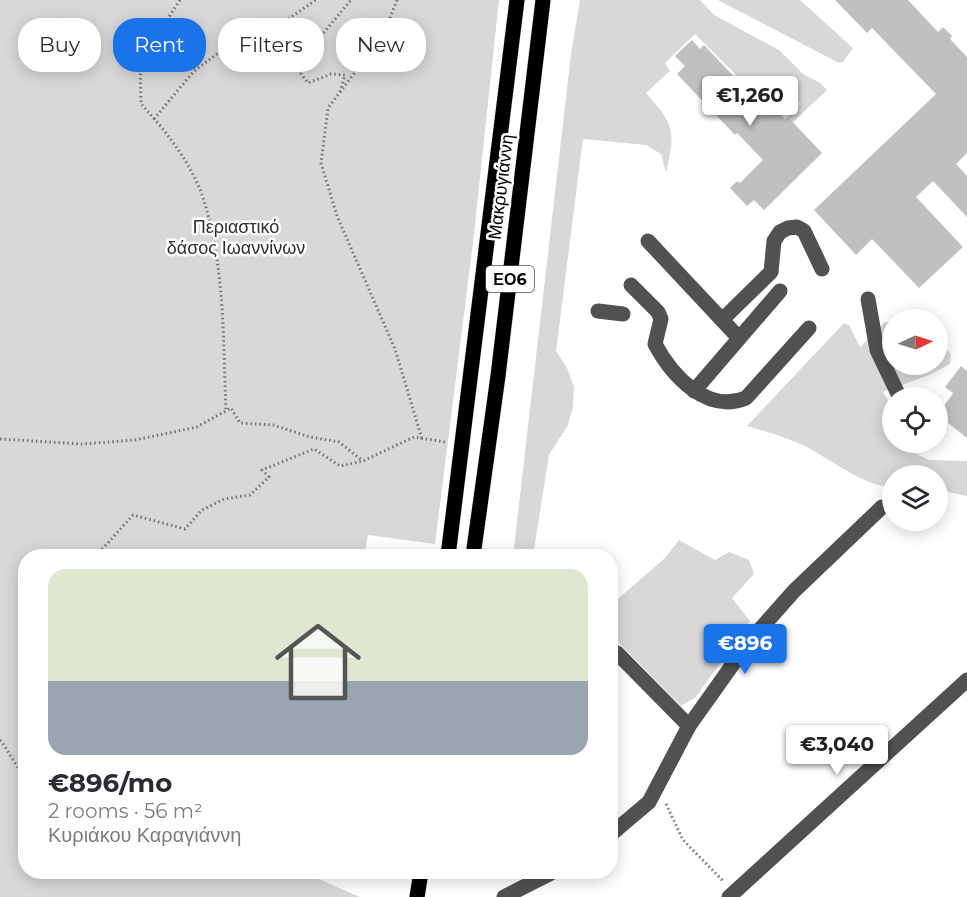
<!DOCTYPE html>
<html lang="en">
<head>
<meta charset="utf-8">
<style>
  :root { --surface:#fff; --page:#f7f7f7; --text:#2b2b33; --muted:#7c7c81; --line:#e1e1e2; --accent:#1a73e8 }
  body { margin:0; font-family:Montserrat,sans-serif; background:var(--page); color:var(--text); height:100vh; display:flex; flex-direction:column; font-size:22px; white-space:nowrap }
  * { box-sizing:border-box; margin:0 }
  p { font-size:20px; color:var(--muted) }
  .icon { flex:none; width:33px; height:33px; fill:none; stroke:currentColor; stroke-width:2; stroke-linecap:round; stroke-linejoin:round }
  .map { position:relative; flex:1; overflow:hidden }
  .sheet { position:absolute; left:18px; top:549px; width:600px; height:330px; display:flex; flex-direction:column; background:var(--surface); border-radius:24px; box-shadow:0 3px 15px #0003 }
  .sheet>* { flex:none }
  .banner { position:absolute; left:18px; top:18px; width:600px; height:54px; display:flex; gap:12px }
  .needle { width:39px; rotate:86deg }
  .fabs { position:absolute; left:882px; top:309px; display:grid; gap:12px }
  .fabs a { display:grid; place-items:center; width:66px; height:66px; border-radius:50%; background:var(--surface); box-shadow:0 3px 15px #0003; font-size:30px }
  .price { position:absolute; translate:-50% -51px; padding:0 14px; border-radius:6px; background:#fff; color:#222; font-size:20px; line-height:39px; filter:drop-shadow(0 2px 3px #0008) }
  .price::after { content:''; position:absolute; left:50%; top:36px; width:18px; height:14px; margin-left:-9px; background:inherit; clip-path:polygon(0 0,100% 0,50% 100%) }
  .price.selected { background:var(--accent); color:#fff }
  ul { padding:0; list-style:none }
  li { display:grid; align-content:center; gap:12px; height:318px; padding:0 30px }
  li+li { border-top:2px solid var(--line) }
  li span { display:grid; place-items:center; height:186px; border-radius:18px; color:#555 }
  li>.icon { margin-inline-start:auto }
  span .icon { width:108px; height:108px; fill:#fffc; stroke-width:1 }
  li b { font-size:26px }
  .pill { padding:0 21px; border-radius:24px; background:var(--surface); box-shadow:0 3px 15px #0003; font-size:21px; line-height:54px }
  .pill.selected { background:var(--accent); color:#fff }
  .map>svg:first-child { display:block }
  .green { fill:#d8d8d8 }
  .building { fill:#c0c0c0 }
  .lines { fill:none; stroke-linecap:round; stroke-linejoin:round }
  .major-casing { stroke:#dbdbdb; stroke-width:16 }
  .path { stroke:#737373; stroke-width:3; stroke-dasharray:1.5 3; stroke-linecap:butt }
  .minor { stroke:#515151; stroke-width:15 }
  .major { stroke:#000; stroke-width:15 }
  .labels { text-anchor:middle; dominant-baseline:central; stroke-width:5; stroke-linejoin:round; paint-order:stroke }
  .shield { fill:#fff; stroke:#4c4c4c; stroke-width:1.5 }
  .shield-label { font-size:16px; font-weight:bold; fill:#000 }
  .street-label { font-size:18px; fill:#000; stroke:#fff }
  .park-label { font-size:18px; fill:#2f2f2f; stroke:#fff }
</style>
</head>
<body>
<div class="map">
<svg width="967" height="897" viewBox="0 0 967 897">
  <rect width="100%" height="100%" fill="#fff"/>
  <g class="green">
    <polygon points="0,0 499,0 473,243 435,544 368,535 364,556 26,556 26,872 303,872 360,897 0,897"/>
    <path d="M580 0H700L714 15 779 50 803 74 820 83 827 90 793 122 788 117 800 103 779 82 760 99 695 34 665 63 670 71 646 93C674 124 676 131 666 172L661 154 646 145 583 139 556 351 567 368 574 387 573 407 568 425 549 455 533 556H513L571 54Z"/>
    <polygon points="718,0 800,0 853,48 843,62 839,63"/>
    <path d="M885 322 892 323V364H938V339L951 354 950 364 929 375 883 392 892 407V442L929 460 967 461V496L938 490V476H892V486C869 490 827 457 805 446 786 437 767 432 747 426L844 323 849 325 860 347Z"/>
    <polygon points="679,540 715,560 729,552 749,560 754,574 732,598 750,621 696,697 681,706 618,642 610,645 611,605 665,558"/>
  </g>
  <g class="building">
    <polygon points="835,0 908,0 938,32 943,27 952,36 950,39 967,57 967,153 956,164 967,176 967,217 933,181 916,197 963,247 919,288 872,239 856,255 814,210 936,94 872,28 867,33"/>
    <polygon points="692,40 700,49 704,45 761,105 767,100 785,119 788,117 822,153 764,210 754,200 747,206 730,188 737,181 740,183 763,160 737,133 735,135 677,74 685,66 675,56"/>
    <polygon points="961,366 967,371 967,438 938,415 953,393 945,387"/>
  </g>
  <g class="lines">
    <g class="major-casing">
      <g id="major">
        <polyline points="448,556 517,0"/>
        <polyline points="473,556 498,376 543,0"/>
        <polyline points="417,897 421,872"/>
      </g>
    </g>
    <g class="path">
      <path d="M180 0 140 61 141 104C166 131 193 165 204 201 225 267 223 342 226 411"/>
      <polyline points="397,0 384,34 328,108 321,163 337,216 395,349 422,439"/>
      <polyline points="340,92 345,75 331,74 308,83 301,74 301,60 351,0"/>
      <polyline points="154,119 194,71 232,43 285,21 316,0"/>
      <polyline points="0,439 82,444 135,440 197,427 231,408 240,423 273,425 310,437 339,442 363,461"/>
      <polyline points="96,556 133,515 185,529 202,510 224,499 250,495 269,477 262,470 314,449 340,466 363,461 414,437 445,442"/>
      <polyline points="26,659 21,679 26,736"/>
      <path d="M0 740C9 751 15 766 24 774L26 770"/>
      <polyline points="666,804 683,840 724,882"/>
    </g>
    <g class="minor">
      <polyline points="648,241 738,337"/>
      <path d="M631 285 658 312 661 319 655 344C672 376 707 414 746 398L809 328"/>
      <polyline points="868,299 877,350 900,398"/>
      <polyline points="598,311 623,314"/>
      <polyline points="722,320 771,272 774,241 780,232 788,228 797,227 804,231 822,269"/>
      <polyline points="694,391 780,291"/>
      <polyline points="610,656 617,653 689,726"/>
      <polyline points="610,835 649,802 689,726 748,643 794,591 882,507"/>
      <polyline points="504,897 553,872"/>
      <polyline points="729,897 967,680"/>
    </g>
    <use href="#major" class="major"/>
  </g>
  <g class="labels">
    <rect class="shield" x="486" y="266" width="48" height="26" rx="4.5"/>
    <g class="shield-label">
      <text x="510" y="279">ΕΟ6</text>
    </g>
    <g class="street-label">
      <text transform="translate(501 187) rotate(-83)">Μακρυγιάννη</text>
    </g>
    <g class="park-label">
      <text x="236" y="227">Περιαστικό<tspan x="236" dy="21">δάσος Ιωαννίνων</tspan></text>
    </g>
  </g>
</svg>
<div class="fabs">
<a><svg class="needle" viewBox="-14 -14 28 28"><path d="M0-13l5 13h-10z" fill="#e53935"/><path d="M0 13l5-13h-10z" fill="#7c7c81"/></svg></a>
<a><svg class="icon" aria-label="locate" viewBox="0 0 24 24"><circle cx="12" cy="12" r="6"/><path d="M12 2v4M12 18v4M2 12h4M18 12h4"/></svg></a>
<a><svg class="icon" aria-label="layers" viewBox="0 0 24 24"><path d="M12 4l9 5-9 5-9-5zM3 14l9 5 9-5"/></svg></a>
</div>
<b class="price" style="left:750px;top:127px">€1,260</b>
<b class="price selected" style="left:745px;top:675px">€896</b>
<b class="price" style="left:837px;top:776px">€3,040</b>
<div class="banner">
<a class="pill">Buy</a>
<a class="pill selected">Rent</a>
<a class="pill">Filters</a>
<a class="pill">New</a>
</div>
<section class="sheet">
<ul>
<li><span style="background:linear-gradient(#dfe7d0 60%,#9aa5b1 0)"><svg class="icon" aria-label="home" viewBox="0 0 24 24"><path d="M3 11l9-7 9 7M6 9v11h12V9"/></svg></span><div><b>€896/mo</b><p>2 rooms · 56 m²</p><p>Κυριάκου Καραγιάννη</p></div></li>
</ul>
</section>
</div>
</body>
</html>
